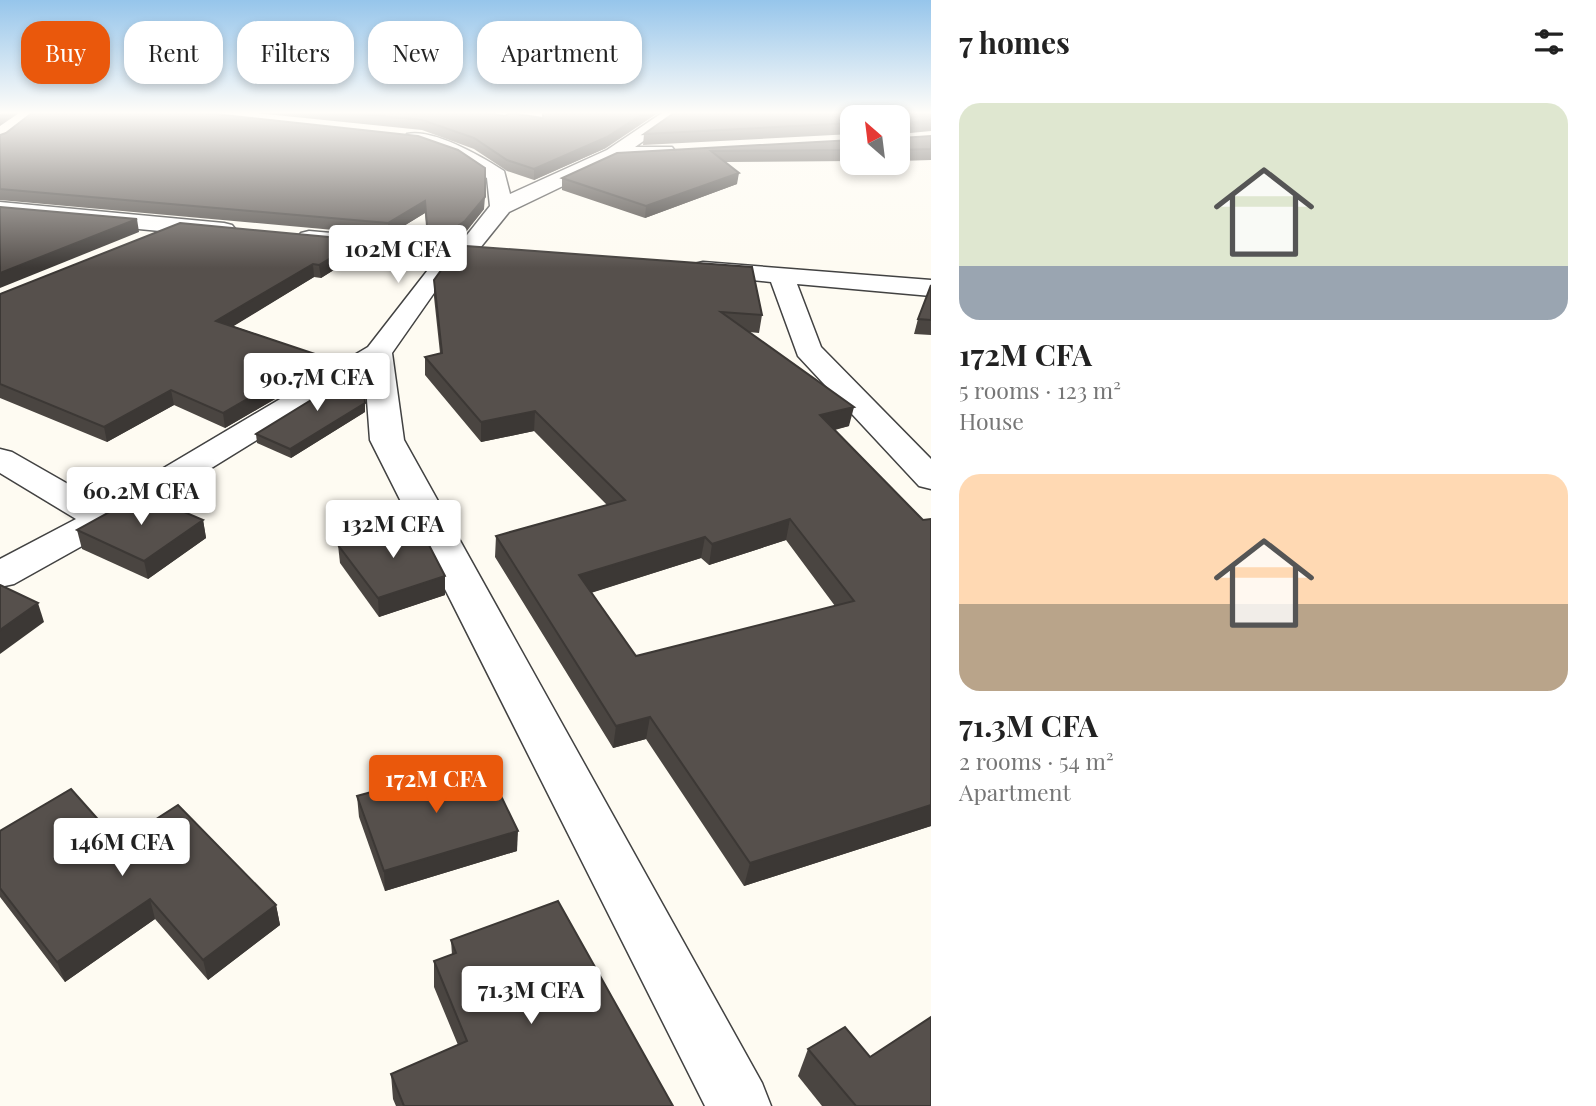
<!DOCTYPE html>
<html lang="en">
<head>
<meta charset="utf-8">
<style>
  :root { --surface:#fff; --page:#f2f2f2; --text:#222; --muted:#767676; --accent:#ea580c }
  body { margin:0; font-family:"Playfair Display",serif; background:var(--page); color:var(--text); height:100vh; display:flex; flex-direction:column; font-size:26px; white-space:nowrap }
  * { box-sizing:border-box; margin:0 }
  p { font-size:23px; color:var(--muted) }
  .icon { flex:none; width:38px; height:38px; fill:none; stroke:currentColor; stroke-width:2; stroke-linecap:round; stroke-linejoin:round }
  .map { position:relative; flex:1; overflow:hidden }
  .panel { display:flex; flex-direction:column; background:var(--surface); width:665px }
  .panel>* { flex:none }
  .guide { position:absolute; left:21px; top:21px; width:665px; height:63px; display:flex; gap:14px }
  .needle { width:46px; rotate:332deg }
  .buttons { position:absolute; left:840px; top:105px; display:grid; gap:14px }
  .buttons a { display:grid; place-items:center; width:70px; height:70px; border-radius:14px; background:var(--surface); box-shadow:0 4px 10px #0003; font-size:35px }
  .price { position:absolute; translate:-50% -60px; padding:0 16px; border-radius:7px; background:#fff; color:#222; font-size:23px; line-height:46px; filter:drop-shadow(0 2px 4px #0008) }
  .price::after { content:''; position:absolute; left:50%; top:42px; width:21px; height:16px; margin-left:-10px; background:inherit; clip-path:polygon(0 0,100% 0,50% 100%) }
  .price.current { background:var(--accent); color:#fff }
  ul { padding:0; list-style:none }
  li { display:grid; align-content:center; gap:14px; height:371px; padding:0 28px }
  li span { display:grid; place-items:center; height:217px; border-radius:21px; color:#555 }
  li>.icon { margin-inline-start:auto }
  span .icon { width:126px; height:126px; fill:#fffc; stroke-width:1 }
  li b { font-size:30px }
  h2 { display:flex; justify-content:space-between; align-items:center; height:84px; padding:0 28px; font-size:30px }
  .chip { padding:0 24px; border-radius:21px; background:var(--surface); box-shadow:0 4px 10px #0003; font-size:24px; line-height:63px }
  .chip.current { background:var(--accent); color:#fff }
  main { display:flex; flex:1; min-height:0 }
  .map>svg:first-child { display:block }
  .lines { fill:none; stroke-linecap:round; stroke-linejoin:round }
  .minor-casing { stroke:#424242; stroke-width:3 }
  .minor { fill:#fff; fill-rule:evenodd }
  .wall { fill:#4a4541; fill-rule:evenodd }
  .shaded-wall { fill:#3c3835 }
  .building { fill:#56504c; stroke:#3c3835; stroke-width:2; fill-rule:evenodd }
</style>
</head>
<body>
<main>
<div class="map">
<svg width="931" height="1106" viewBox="0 0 931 1106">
  <rect width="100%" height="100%" fill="#fefbf2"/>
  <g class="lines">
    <g class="minor-casing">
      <g id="minor">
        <path d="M662 113H683L635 147H672L675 151 672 155 615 161 509 212 480 248 484 253 481 258 465 260 448 273 392 353 404 440 762 1083 771 1106H705L370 440 365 373 116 527 14 584 0 587V559L76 519 0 473V449L12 452 103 504 368 347 438 257 309 245 301 243 297 238 301 233 309 231 455 244 467 235 490 206 487 178 459 159 407 142 405 138 407 134C433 128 483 157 504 171L510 194 607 150Z"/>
        <polygon points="0,202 224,223 232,225 236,230 232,235 224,237 0,216"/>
        <polygon points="703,262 931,280 931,296 797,284 821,347 931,459 931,489 919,486 798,356 771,282 694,274 691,269 694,264"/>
      </g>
    </g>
    <use href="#minor" class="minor"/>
  </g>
  <g class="wall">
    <polygon points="256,113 488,113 606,148 534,180 507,171 474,149 422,130"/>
    <polygon points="674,113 931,113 931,131 900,134 901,138 931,136 931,160 898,161 898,117 852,117 852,134 643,145 644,134"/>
    <polygon points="0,135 484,209 465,233 453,241 428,239 425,213 389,235 0,200"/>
    <polygon points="852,140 852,161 725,162 737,184 645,218 562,190 562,178 617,153"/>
    <polygon points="361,253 321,278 314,277 233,326 321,356 323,371 225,428 174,405 107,442 0,398 0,294"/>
    <path d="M434 280 762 315 759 333 749 332 849 426 835 430 923 520 931 519V826L744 886 646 739 613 748 495 557 496 536 607 505 534 431 481 442 425 375V357L440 353 434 297ZM786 540 835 606 636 656 591 593 701 558 709 565Z"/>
    <polygon points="931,285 931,335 914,334 918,319"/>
    <polygon points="365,412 291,458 257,443 256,434"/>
    <polygon points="203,520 206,538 148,579 82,549 77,530"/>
    <polygon points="338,545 445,576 445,595 379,617 340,563"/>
    <polygon points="357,796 517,851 385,891 359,817"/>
    <polygon points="0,831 119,843 276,905 280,925 208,980 155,919 65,982 0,897"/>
    <polygon points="451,940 673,1106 396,1106 393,1099 391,1074 458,1045 434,987 434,961 452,955"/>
    <polygon points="808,1049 870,1057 931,1106 822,1106 798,1076"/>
  </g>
  <g class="shaded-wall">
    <polygon points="2,113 19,113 0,126 0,114"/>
    <polygon points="644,113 658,113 606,148 534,180 534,169"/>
    <polygon points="931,120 931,130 898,134 898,124"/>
    <polygon points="739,173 737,184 645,218 646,206"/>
    <polygon points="485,197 484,209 465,233 453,241 453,229"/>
    <polygon points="425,201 425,213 389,235 388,223"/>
    <polygon points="137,219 139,232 0,288 0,273"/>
    <polygon points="361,240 361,253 321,278 319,265"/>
    <polygon points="313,264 314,277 219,335 216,321"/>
    <polygon points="321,356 323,371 225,428 223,413"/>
    <polygon points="171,390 174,405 107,442 104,427"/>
    <polygon points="365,403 365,412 291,458 290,449"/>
    <polygon points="854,407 849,426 816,434 820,415"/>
    <polygon points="535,411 534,431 481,442 481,422"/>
    <polygon points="790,519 786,540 709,565 712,544"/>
    <polygon points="203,520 206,538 148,579 144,561"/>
    <polygon points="705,537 701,558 577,597 579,575"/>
    <polygon points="445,576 445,595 379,617 378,598"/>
    <polygon points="38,603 44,622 0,654 0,630"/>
    <polygon points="650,717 646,739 613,748 616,726"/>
    <polygon points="931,805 931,826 744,886 750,863"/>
    <polygon points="518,831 517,851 385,891 384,871"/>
    <polygon points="150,899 155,919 65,982 57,962"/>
    <polygon points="276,905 280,925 208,980 203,960"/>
  </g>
  <g class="building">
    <polygon points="32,113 206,113 418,136 458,150 485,168 485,197 465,221 453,229 427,226 425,201 388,223 0,189 0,135 6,133"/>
    <polygon points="352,113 488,113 505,116 510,113 543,118 543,113 644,113 607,137 534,169 507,160 474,138 422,120"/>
    <polygon points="674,113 931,113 931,120 898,124 901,138 931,136 931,149 898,150 898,117 852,117 852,123 644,134"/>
    <polygon points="852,140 852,150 711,151 739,173 646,206 562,178 617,153"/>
    <polygon points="0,207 137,219 0,273"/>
    <polygon points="180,223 361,240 319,265 313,264 216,321 321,356 223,413 171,390 104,427 0,384 0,294"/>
    <path d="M466 246 752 267 762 315 721 312 854 407 820 415 923 520 931 519V805L750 863 650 717 616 726 496 536 625 500 535 411 481 422 425 357 442 353 434 280 450 258ZM790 519 854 601 636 656 579 575 705 537 712 544Z"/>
    <polygon points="931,285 931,320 918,319"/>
    <polygon points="355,373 363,376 365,403 290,449 256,434"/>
    <polygon points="142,494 203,520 144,561 77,530"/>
    <polygon points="410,523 428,543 445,576 378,598 338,545"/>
    <polygon points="0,585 38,603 0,630"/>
    <polygon points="484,761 518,831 384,871 357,796"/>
    <polygon points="71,789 119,843 178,805 276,905 203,960 150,899 57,962 0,888 0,831"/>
    <polygon points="558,901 673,1106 404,1106 391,1074 467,1041 434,961 456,953 451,940"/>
    <polygon points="931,1017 931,1106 856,1106 808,1049 845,1027 870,1057"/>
  </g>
  <linearGradient id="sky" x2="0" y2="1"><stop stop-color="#96c5eb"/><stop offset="0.42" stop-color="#fffdf9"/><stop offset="1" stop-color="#fffdf9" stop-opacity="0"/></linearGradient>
  <rect width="931" height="268" fill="url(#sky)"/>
</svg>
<div class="buttons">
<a><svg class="needle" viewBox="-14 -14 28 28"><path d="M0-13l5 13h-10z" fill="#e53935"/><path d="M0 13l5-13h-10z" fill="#767676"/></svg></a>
</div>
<b class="price" style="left:398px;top:285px">102M CFA</b>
<b class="price" style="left:317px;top:413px">90.7M CFA</b>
<b class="price" style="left:141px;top:527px">60.2M CFA</b>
<b class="price" style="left:393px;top:560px">132M CFA</b>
<b class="price current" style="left:436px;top:815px">172M CFA</b>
<b class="price" style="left:122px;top:878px">146M CFA</b>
<b class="price" style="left:531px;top:1026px">71.3M CFA</b>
<div class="guide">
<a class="chip current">Buy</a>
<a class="chip">Rent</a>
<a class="chip">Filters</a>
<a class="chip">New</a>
<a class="chip">Apartment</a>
</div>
</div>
<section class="panel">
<h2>7 homes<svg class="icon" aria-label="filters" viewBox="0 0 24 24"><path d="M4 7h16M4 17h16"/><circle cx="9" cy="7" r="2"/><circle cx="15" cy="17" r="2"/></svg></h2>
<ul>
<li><span style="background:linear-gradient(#dfe7d0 75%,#9aa5b1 0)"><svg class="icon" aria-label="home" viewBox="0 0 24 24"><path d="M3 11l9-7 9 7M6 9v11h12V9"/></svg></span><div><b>172M CFA</b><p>5 rooms · 123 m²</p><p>House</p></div></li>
<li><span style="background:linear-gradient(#ffd9b3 60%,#b9a48a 0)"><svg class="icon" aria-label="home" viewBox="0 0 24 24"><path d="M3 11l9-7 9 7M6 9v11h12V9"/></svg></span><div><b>71.3M CFA</b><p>2 rooms · 54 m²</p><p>Apartment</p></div></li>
</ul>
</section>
</main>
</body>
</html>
